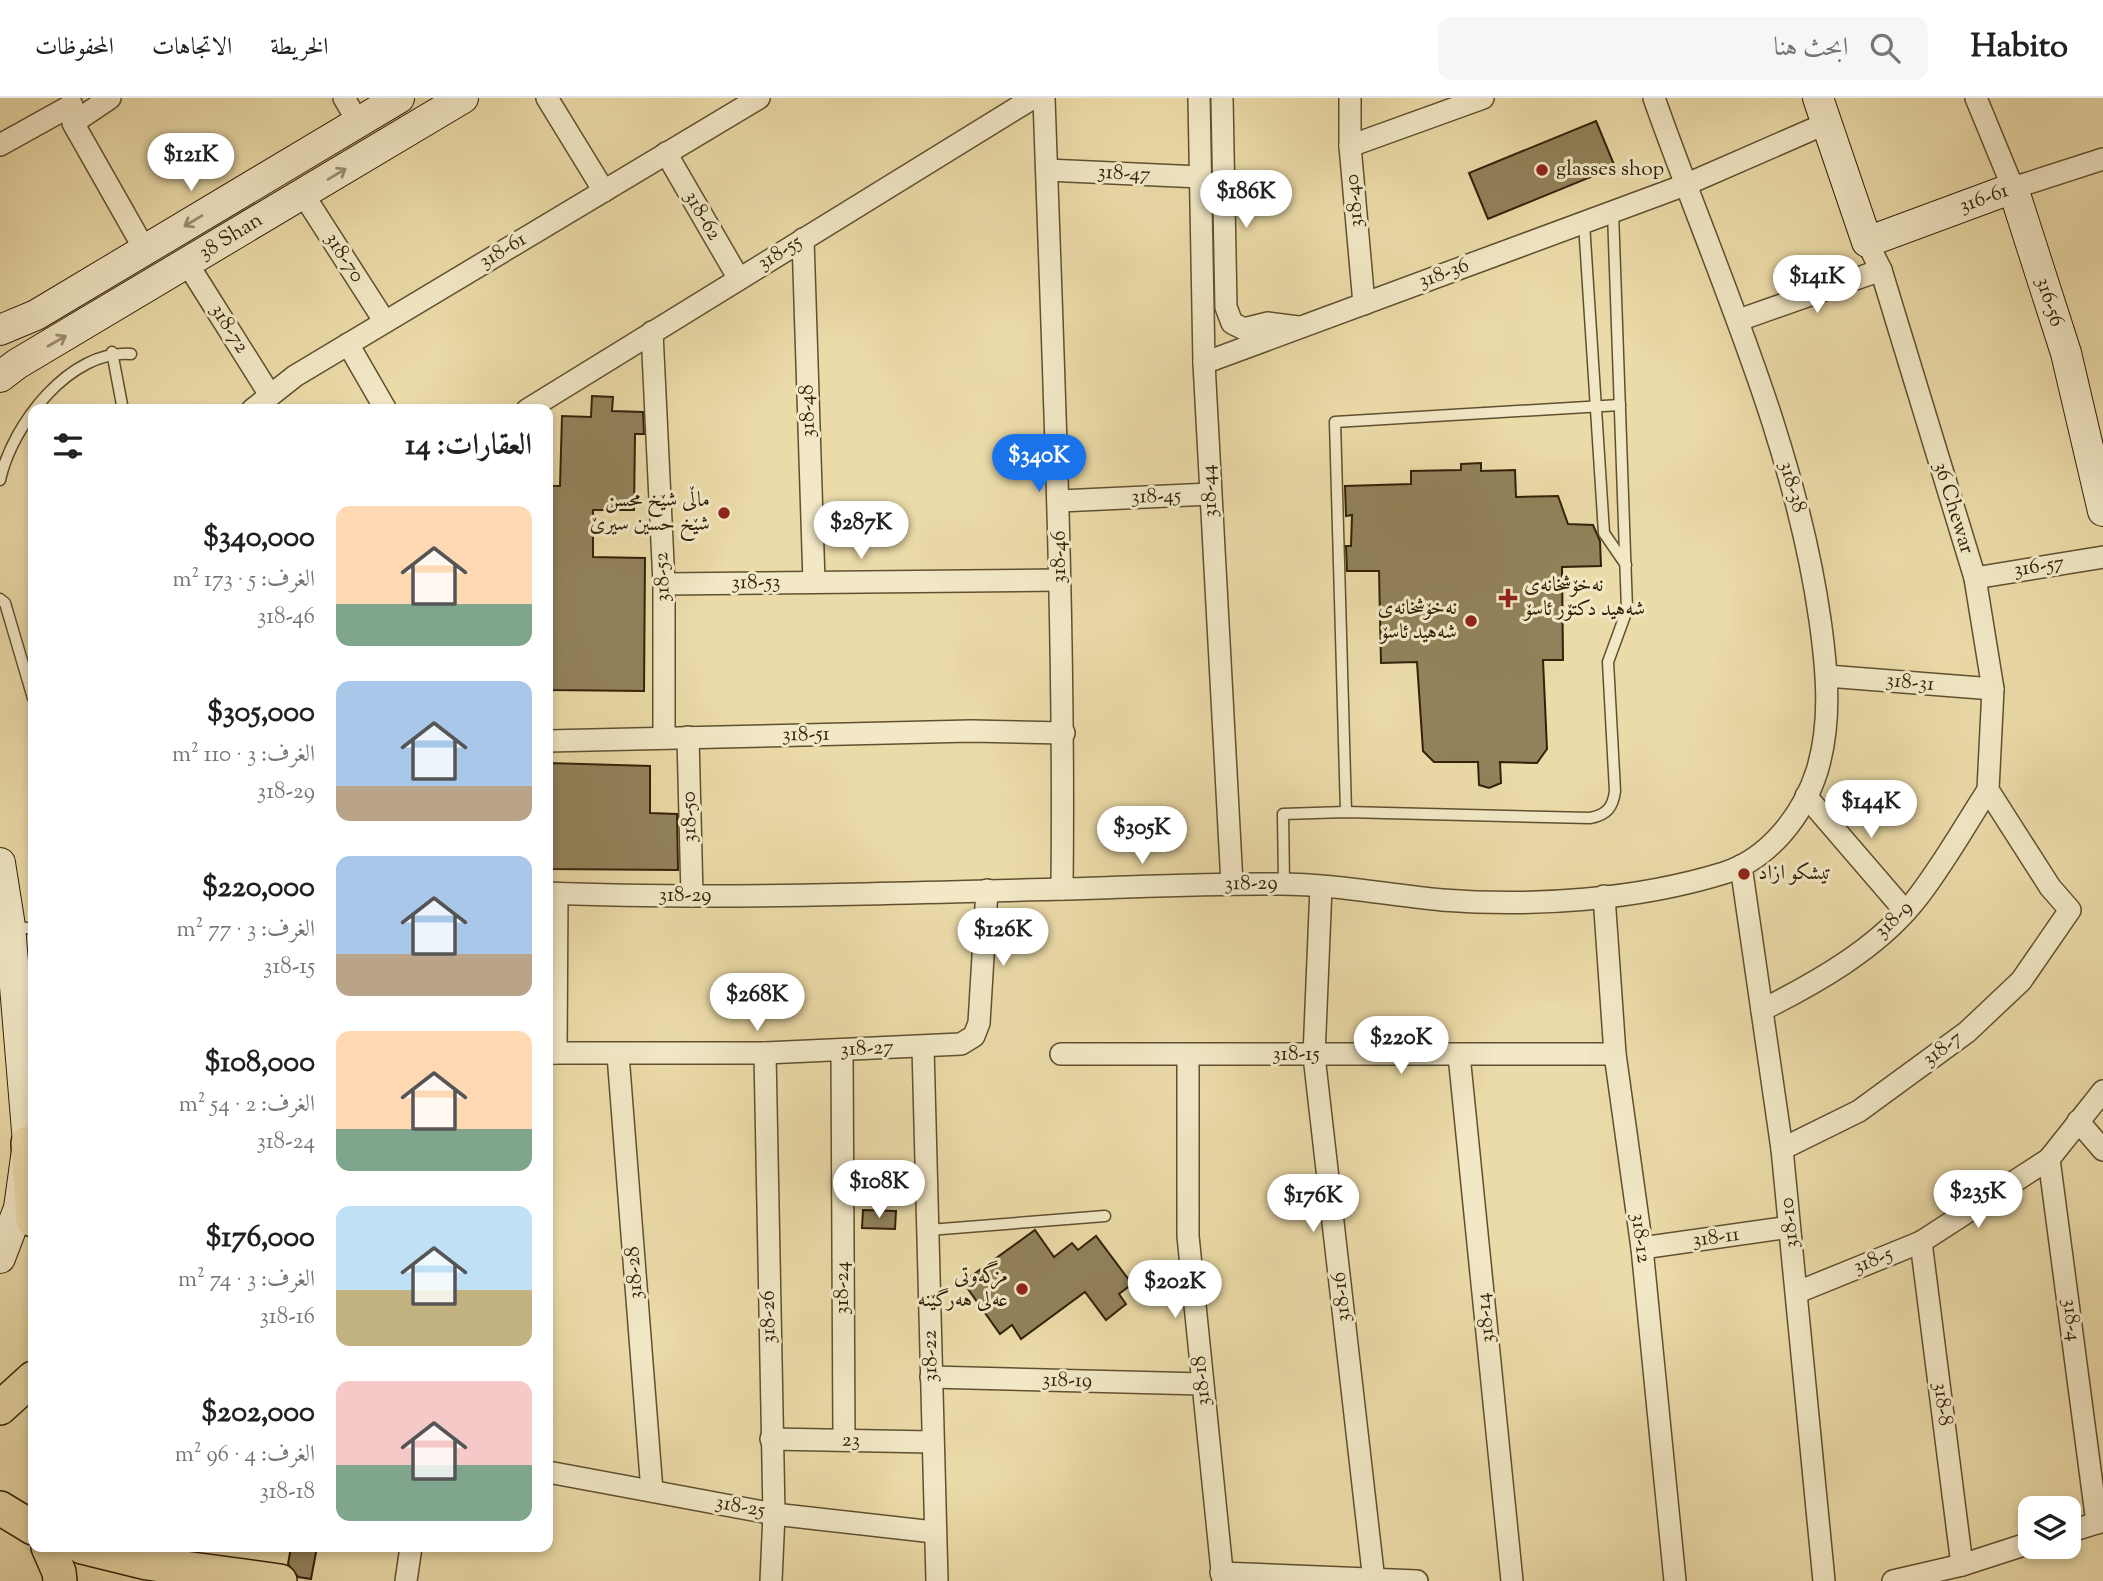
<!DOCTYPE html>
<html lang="ar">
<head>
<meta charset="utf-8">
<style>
  :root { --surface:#fff; --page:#f6f6f6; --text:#202124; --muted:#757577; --line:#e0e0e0; --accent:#1a73e8 }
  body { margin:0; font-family:"Sorts Mill Goudy",Amiri,serif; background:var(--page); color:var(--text); direction:rtl; height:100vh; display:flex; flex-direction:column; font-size:26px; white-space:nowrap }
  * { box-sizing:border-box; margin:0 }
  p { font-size:23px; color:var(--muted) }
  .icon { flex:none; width:38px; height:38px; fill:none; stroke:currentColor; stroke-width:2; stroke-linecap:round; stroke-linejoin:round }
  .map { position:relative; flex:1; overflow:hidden; direction:ltr }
  .panel { position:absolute; left:28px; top:306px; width:525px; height:1148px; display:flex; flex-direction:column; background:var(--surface); border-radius:14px; box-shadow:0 4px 10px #0003; direction:rtl }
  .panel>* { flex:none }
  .tools { position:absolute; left:2018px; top:1398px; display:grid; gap:14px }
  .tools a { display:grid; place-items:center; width:63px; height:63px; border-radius:14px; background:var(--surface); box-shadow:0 4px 10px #0003; font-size:35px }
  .price { position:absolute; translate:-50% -60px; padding:0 16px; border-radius:24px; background:#fff; color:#222; font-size:23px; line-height:46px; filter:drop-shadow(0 2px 4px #0008) }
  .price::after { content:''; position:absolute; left:50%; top:42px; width:21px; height:16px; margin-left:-10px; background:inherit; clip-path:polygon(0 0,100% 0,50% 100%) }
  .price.active { background:var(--accent); color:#fff }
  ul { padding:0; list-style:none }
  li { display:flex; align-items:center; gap:21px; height:175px; padding:0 21px }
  li span { display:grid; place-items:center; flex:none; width:196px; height:140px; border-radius:14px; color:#555 }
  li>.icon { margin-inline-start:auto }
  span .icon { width:84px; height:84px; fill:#fffc; stroke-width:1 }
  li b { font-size:30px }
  h2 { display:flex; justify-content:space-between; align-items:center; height:84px; padding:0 21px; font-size:30px }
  header { display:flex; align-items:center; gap:42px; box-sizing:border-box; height:98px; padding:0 35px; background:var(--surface); border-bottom:2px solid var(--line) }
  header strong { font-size:33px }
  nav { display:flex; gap:38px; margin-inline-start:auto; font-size:24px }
  .search { width:490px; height:63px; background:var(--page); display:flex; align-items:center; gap:18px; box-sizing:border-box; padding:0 24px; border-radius:14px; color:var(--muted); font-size:26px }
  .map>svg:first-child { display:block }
  .building { fill:#92825b; stroke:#322108; stroke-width:2 }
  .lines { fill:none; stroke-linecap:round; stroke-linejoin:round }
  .lane-casing { stroke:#605030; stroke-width:13 }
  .street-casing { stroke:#605030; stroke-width:24 }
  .secondary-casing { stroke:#322108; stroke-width:32 }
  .primary-casing { stroke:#322108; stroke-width:36 }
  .lane { stroke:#f2e8c6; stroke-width:10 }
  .street { stroke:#f2e8c6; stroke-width:21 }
  .secondary { stroke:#f2e8c6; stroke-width:30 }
  .primary { stroke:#ebdba8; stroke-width:33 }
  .oneway { stroke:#9c8e70 }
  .poi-dot { fill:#8f2418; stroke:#f2e8c6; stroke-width:2.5 }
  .labels { text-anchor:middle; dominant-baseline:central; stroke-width:6; stroke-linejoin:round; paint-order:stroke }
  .poi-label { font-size:21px; fill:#322108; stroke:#f2e8c6; text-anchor:start }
  .street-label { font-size:21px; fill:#322108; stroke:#f2e8c6 }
</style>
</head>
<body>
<header>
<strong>Habito</strong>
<div class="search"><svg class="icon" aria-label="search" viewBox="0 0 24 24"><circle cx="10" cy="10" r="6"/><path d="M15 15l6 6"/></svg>ابحث هنا</div>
<nav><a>الخريطة</a><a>الاتجاهات</a><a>المحفوظات</a></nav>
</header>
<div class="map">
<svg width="2103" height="1483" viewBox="0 0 2103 1483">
  <rect width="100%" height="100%" fill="#ebdba8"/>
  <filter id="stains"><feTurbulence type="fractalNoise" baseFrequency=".00286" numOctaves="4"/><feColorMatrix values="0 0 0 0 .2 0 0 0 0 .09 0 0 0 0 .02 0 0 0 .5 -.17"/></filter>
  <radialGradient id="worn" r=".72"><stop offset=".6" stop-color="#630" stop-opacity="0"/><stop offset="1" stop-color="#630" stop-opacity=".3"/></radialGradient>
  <g class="building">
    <polygon points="1596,23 1615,69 1488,121 1469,75"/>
    <polygon points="592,298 613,299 612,313 643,314 644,336 635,336 634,412 593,412 593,459 645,460 644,593 548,592 551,436 548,436 548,388 560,388 562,318 591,319"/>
    <polygon points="1481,365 1481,373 1515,372 1516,399 1558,398 1568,426 1593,427 1600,443 1601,468 1562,469 1563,562 1543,562 1547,651 1537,665 1500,664 1501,685 1489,690 1479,687 1478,664 1434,664 1423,653 1417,564 1381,565 1379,473 1347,473 1346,448 1351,448 1352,417 1346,418 1345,388 1411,386 1411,373 1461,372 1461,366"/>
    <polygon points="548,665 650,668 650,715 677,716 678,772 548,771"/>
    <polygon points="863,1112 896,1113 895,1131 862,1130"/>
    <polygon points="1035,1132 1054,1159 1072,1145 1078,1152 1096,1138 1132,1186 1119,1196 1126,1206 1106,1222 1085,1194 1021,1241 1012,1227 1000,1236 963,1184"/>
    <polygon points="291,1449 317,1449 311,1481 298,1479 288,1466"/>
  </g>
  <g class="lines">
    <g class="lane-casing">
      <g id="lane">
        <polyline points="1584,125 1604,435 1626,467"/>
        <polyline points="112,254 123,312"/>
        <path d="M0 382C12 327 70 251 131 256"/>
        <polyline points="0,501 5,505 33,600"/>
        <polyline points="1346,714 1335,324 1620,307"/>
        <path d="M1284 786 1283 716 1346 714 1590 720C1607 717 1613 709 1615 693L1608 564 1627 512 1613 114"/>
        <polyline points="12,828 33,831"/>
        <polyline points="929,1132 1105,1118"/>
      </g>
    </g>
    <g class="street-casing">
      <g id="street">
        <polyline points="110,0 73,25 145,152"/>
        <polyline points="344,0 358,24"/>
        <polyline points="547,0 604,93"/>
        <path d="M1044 0C1053 264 1065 527 1062 791"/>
        <polyline points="1199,0 1204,265 1232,786"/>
        <polyline points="1222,0 1226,209 1232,225 1244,231 1268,225 1298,229"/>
        <polyline points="1350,0 1350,48 1364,206"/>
        <polyline points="1976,0 2013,90 2103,61"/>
        <polyline points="0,47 72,7"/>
        <polyline points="1350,48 1483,0"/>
        <polyline points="666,55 739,181"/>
        <polyline points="1047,72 1200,79"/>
        <polyline points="303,96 385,224"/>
        <polyline points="803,141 814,484"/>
        <polyline points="187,165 270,297"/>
        <polyline points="1739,222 1881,172"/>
        <polyline points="652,234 664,486 664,640"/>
        <polyline points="348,246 386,312"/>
        <polyline points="1204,265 1685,87 1827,25"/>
        <polyline points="252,312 295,278 759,0"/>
        <polyline points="527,312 1033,0"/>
        <polyline points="1060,403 1210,396"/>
        <polyline points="1975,480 2103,459"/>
        <polyline points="664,486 1059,482"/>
        <polyline points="1827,578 1993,591"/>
        <polyline points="688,639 692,798"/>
        <polyline points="548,643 971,633 1064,635"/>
        <polyline points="1806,698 1905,813"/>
        <polyline points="1741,768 1782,1051 1824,1483"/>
        <polyline points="1321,789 1314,958 1374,1483"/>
        <path d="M548 795C720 802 894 795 1066 791 1137 789 1209 785 1280 786 1334 786 1388 797 1442 802 1534 809 1636 802 1724 775 1769 761 1803 717 1817 673 1832 624 1827 572 1820 522 1794 339 1715 173 1654 0"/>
        <polyline points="1604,798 1615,956 1642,1150 1675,1483"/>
        <path d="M1762 912C1816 885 1876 851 1914 804 1942 769 1964 729 1988 692"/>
        <polyline points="923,949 937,1483"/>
        <polyline points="842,953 844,1342"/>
        <polyline points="548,955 765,955 961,946 974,938 979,925 987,792"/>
        <polyline points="556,955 557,796"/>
        <polyline points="765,955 774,1416 771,1483"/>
        <polyline points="1061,956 1615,956"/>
        <polyline points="618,957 652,1393"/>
        <polyline points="1188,957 1188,1138 1223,1483"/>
        <polyline points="1459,957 1512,1483"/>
        <polyline points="2078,1023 2103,1052"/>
        <polyline points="1782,1051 1859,1013 1967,934 2021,883 2070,812 2050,789 1988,692 1993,591 1975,480 1881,172 1867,144"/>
        <polyline points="2049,1061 2097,1425"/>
        <polyline points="1921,1144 1962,1467"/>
        <polyline points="1642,1150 1789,1129"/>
        <polyline points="1798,1194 1921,1144 2049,1061 2103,993"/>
        <polyline points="931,1279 1202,1286"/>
        <polyline points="771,1341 932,1344"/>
        <polyline points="548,1374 774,1416 934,1434"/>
        <polyline points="2068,1434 2103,1423"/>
        <polyline points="1221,1475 1417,1483"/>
        <polyline points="406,1483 411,1449"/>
        <polyline points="1893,1483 1962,1467 2030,1445"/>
      </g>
    </g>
    <g class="secondary-casing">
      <g id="secondary">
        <polyline points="1818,0 1867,144 2013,90 2066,255 2103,413"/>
        <polyline points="0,232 36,217 399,0"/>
        <polyline points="0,279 17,266 463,0"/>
        <polyline points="0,765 10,828 28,1045 19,1110 0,1160"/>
      </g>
    </g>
    <g class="primary-casing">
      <g id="primary">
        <polyline points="28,1045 33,1122"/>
        <polyline points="0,1310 33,1280"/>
        <polyline points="0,1410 33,1430"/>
        <polyline points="48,1449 59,1474 60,1483"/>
        <polyline points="82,1449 147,1465 280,1483"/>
      </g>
    </g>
    <use href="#lane" class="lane"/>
    <use href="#street" class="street"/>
    <use href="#secondary" class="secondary"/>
    <use href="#primary" class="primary"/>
  </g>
  <defs><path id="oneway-shaft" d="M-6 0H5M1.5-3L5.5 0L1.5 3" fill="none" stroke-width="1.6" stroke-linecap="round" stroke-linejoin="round" transform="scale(1.75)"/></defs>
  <g class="oneway">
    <use href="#oneway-shaft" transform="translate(337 76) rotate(-31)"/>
    <use href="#oneway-shaft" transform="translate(193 123) rotate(149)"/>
    <use href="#oneway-shaft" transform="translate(57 243) rotate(-30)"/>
  </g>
  <g class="poi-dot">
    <circle cx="1542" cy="72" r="7"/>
    <circle cx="724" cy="415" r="7"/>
    <path d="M1504.5 489.5h7v7h7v7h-7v7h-7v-7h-7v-7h7z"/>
    <circle cx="1471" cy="523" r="7"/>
    <circle cx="1744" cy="776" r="7"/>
    <circle cx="1022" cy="1191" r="7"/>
  </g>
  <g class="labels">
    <g class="poi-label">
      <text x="1556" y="72">glasses shop</text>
      <text x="710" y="403" text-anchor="end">ماڵی شێخ محسن<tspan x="710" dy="24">شێخ حسین سیرێ</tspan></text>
      <text x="1524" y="488">نەخۆشخانەی<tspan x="1524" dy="24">شەهید دکتۆر ئاسۆ</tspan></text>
      <text x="1457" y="511" text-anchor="end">نەخۆشخانەی<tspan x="1457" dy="24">شەهید ئاسۆ</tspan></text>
      <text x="1758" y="776">تيشكو ازاد</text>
      <text x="1008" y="1179" text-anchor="end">مزگەوتی<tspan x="1008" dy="24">عەلی هەرگێنە</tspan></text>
    </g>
    <g class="street-label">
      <text transform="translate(1124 76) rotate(3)">318-47</text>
      <text transform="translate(1984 101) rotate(-20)">316-61</text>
      <text transform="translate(1355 103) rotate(-95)">318-40</text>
      <text transform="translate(702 118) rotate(60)">318-62</text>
      <text transform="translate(231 139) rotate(-31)">38 Shan</text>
      <text transform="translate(503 153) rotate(-31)">318-61</text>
      <text transform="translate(780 155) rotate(-32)">318-55</text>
      <text transform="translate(344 160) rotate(57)">318-70</text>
      <text transform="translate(1444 176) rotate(-20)">318-36</text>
      <text transform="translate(2049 204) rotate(72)">316-56</text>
      <text transform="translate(229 231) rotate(58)">318-72</text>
      <text transform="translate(808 313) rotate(-92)">318-48</text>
      <text transform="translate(1792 389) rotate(74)">318-38</text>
      <text transform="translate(1210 393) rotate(-93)">318-44</text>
      <text transform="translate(1156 399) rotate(-2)">318-45</text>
      <text transform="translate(1953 410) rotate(73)">36 Chewar</text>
      <text transform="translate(1060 459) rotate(-90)">318-46</text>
      <text transform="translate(2039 469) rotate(-9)">316-57</text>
      <text transform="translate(663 479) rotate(-92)">318-52</text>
      <text transform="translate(756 485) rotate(-1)">318-53</text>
      <text transform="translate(1910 585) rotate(5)">318-31</text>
      <text transform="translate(806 637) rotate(-1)">318-51</text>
      <text transform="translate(690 719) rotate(-91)">318-50</text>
      <text transform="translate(1251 786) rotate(-1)">318-29</text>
      <text x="685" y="798">318-29</text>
      <text transform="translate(1894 822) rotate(-44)">318-9</text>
      <text transform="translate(867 951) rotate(-3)">318-27</text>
      <text transform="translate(1943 951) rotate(-37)">318-7</text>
      <text x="1296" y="957">318-15</text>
      <text transform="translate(1790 1125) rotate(-96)">318-10</text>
      <text transform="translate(1640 1140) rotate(83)">318-12</text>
      <text transform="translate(1716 1140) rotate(-8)">318-11</text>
      <text transform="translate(1873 1163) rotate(-22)">318-5</text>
      <text transform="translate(635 1175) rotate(-94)">318-28</text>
      <text transform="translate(843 1190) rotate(-90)">318-24</text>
      <text transform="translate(1342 1199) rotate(-96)">318-16</text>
      <text transform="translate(769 1219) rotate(-91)">318-26</text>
      <text transform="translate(1486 1220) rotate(-96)">318-14</text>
      <text transform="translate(2071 1222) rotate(83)">318-4</text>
      <text transform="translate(931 1258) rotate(-91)">318-22</text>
      <text transform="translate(1067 1283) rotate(1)">318-19</text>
      <text transform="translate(1202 1283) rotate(-96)">318-18</text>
      <text transform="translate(1942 1306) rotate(83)">318-8</text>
      <text transform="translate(851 1343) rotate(1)">23</text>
      <text transform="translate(740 1409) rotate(10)">318-25</text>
    </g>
  </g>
  <rect width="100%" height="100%" filter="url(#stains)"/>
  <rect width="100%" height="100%" fill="url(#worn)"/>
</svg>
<div class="tools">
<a><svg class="icon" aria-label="layers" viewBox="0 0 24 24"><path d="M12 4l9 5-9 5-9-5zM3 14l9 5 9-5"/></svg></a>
</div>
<b class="price" style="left:191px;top:95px">$121K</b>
<b class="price" style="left:1246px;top:132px">$186K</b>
<b class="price" style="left:1817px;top:217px">$141K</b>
<b class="price active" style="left:1039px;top:396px">$340K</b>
<b class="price" style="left:861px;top:463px">$287K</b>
<b class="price" style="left:1871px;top:742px">$144K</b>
<b class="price" style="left:1142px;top:768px">$305K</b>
<b class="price" style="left:1003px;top:870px">$126K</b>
<b class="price" style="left:757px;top:935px">$268K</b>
<b class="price" style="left:1401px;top:978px">$220K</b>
<b class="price" style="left:879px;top:1122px">$108K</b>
<b class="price" style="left:1978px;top:1132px">$235K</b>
<b class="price" style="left:1313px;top:1136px">$176K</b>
<b class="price" style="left:1175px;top:1222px">$202K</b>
<section class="panel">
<h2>العقارات: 14<svg class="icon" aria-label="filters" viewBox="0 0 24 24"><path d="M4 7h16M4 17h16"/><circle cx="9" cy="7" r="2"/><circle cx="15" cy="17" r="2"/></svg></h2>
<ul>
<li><span style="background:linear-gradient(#ffd9b3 70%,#7fa58c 0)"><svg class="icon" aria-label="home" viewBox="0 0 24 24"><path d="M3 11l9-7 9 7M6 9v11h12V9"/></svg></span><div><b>$340,000</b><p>الغرف: 5 · 173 m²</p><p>318-46</p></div></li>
<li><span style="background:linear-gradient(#a9c7e8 75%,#b9a48a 0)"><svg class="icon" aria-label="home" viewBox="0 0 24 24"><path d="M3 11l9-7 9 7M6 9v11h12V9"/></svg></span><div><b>$305,000</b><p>الغرف: 3 · 110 m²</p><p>318-29</p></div></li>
<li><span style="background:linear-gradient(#a9c7e8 70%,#b9a48a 0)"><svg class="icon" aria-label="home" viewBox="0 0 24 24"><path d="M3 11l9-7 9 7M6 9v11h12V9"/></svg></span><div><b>$220,000</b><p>الغرف: 3 · 77 m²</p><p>318-15</p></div></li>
<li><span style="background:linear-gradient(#ffd9b3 70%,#7fa58c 0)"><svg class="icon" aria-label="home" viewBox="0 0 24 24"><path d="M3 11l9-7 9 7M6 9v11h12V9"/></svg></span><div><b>$108,000</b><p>الغرف: 2 · 54 m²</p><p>318-24</p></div></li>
<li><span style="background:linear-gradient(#bfe0f5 60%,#c2b280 0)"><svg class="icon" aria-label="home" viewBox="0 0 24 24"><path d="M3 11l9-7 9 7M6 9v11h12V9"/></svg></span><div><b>$176,000</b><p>الغرف: 3 · 74 m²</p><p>318-16</p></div></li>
<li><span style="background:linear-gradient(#f6c9c9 60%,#7fa58c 0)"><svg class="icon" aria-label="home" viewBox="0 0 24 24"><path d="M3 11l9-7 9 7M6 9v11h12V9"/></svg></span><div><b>$202,000</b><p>الغرف: 4 · 96 m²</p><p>318-18</p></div></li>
</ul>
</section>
</div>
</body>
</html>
